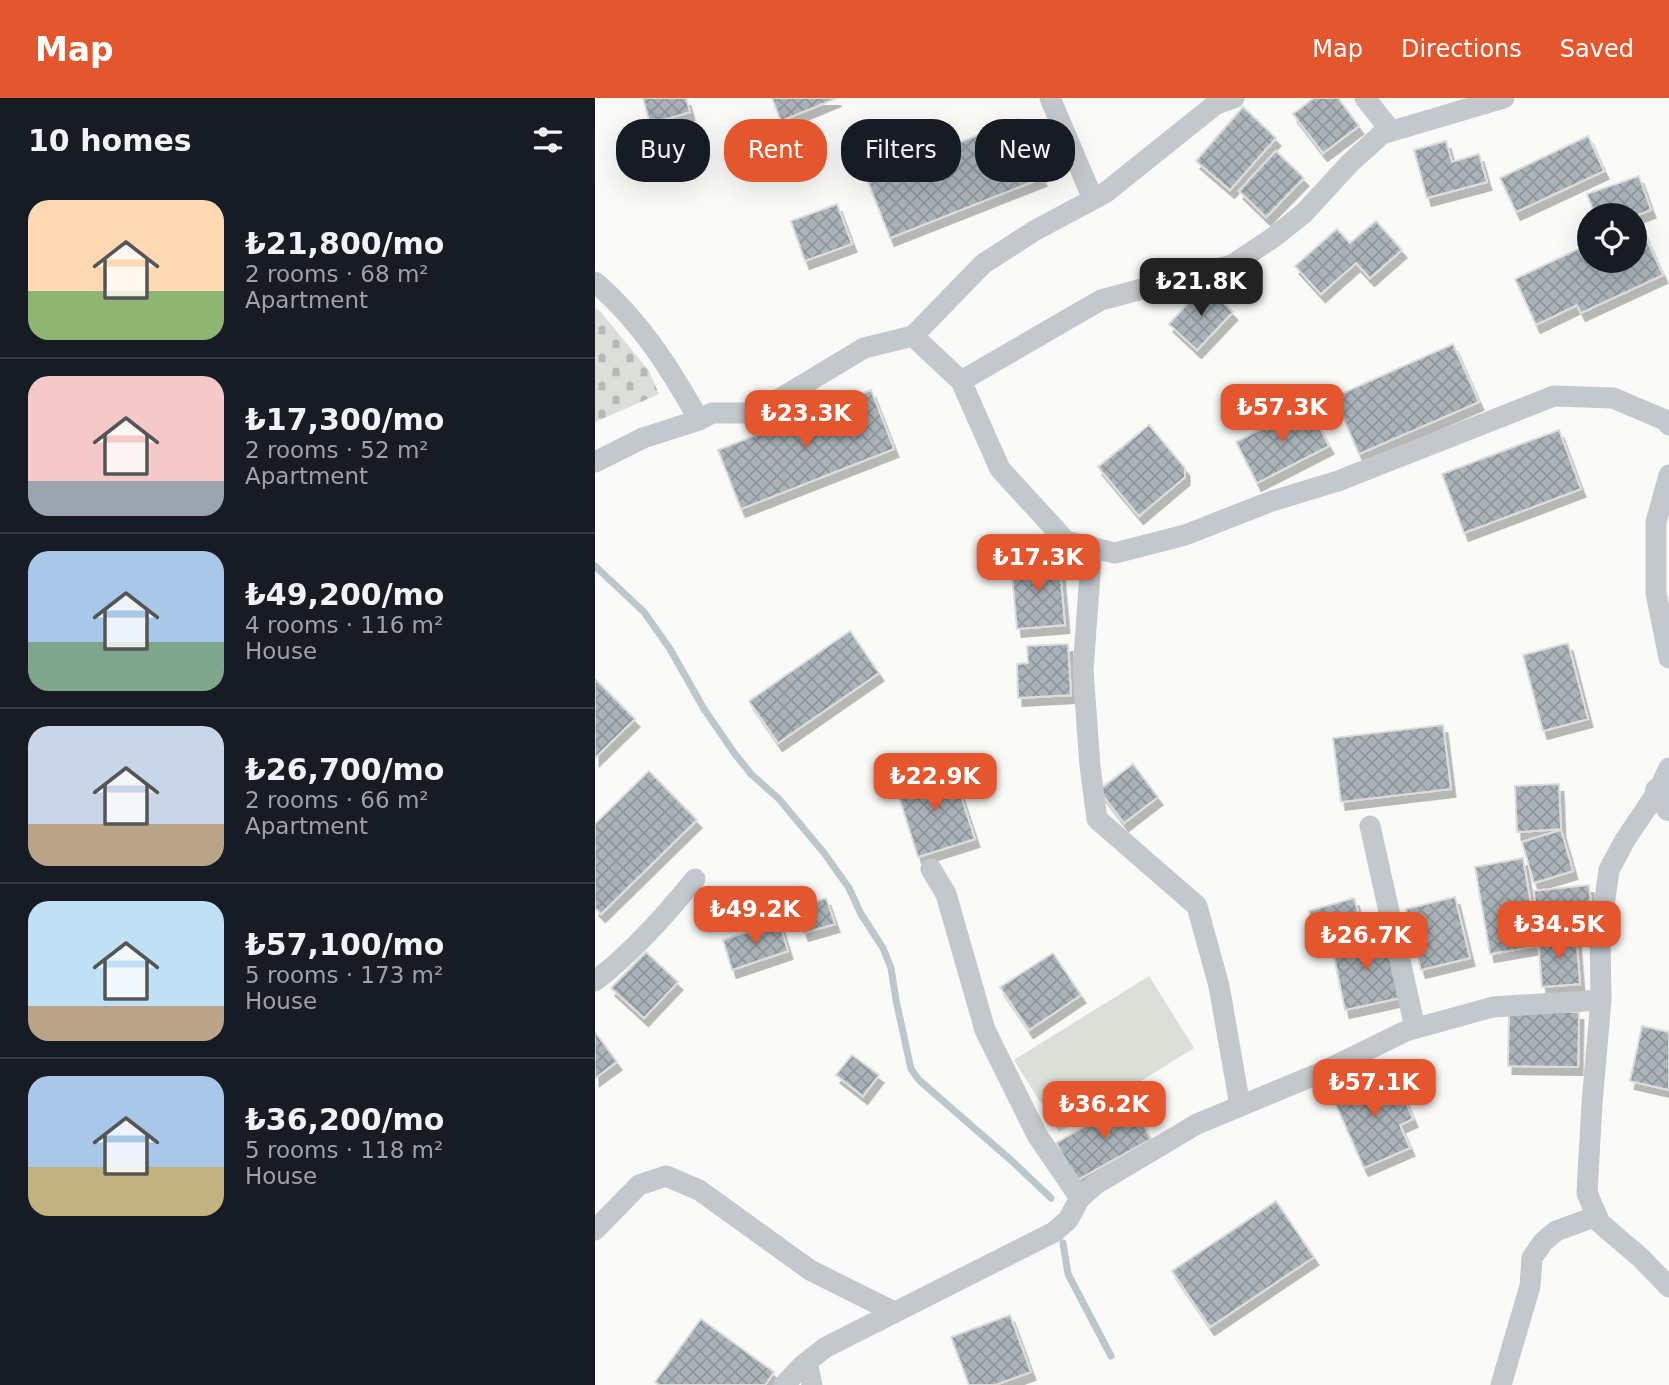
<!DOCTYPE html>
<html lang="en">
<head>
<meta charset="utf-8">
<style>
  :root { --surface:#171b24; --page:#242831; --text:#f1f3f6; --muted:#9ea1a6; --line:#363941; --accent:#e4572e }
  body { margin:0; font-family:"DejaVu Sans",sans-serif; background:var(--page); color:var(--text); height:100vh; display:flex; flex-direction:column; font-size:26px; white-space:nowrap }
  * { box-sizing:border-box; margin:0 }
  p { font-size:23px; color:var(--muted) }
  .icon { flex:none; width:38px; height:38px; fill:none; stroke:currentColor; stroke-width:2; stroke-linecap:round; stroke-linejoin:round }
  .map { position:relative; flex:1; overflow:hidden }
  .details { display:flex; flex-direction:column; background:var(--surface); width:595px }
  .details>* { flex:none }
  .guide { position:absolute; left:21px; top:21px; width:665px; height:63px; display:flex; gap:14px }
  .tools { position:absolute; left:982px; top:105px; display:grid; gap:14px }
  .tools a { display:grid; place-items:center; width:70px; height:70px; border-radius:50%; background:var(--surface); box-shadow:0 7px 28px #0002; font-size:35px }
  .price { position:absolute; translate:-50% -60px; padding:0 16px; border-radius:14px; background:var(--accent); color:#fff; font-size:23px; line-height:46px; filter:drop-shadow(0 2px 4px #0008) }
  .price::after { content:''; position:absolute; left:50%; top:42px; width:21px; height:16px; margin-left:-10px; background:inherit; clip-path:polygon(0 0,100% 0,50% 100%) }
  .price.selected { background:#222; color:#fff }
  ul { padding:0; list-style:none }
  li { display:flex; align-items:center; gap:21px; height:175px; padding:0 28px }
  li+li { border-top:2px solid var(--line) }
  li span { display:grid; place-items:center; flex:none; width:196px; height:140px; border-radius:21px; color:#555 }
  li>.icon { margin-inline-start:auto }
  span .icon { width:84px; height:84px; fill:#fffc; stroke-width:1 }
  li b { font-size:30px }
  h2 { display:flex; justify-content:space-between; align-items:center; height:84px; padding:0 28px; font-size:30px }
  .chip { padding:0 24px; border-radius:28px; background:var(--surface); box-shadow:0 7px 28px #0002; font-size:24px; line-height:63px }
  .chip.selected { background:var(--accent); color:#fff }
  header { display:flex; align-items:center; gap:42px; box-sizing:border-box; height:98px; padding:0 35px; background:var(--accent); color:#fff }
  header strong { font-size:33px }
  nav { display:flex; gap:38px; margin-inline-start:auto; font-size:24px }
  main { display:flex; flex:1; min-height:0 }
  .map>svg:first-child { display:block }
  .cemetery { fill:url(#cemetery-stones) }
  .garden { fill:#dadfd7 }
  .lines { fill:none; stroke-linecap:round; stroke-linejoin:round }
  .stream { stroke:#bbc7cb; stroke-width:7 }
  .building { fill:url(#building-cross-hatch); stroke:#dcdcda; stroke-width:2; filter:url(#shadow) }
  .minor { stroke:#c3c8cc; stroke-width:21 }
  .tertiary { stroke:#c3c8cc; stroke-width:26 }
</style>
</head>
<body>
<header>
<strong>Map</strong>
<nav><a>Map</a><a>Directions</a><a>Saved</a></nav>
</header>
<main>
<section class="details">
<h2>10 homes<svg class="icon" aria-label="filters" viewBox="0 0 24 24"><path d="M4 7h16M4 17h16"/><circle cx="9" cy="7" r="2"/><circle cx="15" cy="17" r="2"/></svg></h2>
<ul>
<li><span style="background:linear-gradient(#ffd9b3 65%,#8fb573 0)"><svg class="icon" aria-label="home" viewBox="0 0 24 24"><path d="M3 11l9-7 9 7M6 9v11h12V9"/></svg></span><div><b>₺21,800/mo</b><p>2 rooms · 68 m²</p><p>Apartment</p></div></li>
<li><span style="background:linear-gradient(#f6c9c9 75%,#9aa5b1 0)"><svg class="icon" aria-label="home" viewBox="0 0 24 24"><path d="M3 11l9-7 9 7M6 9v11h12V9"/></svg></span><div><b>₺17,300/mo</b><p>2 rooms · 52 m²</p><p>Apartment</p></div></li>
<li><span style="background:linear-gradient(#a9c7e8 65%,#7fa58c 0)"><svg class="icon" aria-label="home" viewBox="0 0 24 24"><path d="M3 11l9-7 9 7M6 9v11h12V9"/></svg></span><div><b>₺49,200/mo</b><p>4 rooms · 116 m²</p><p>House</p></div></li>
<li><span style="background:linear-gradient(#c9d6e8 70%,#b9a48a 0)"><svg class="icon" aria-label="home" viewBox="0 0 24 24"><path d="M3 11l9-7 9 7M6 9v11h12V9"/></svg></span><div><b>₺26,700/mo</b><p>2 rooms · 66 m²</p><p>Apartment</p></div></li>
<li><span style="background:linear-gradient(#bfe0f5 75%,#b9a48a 0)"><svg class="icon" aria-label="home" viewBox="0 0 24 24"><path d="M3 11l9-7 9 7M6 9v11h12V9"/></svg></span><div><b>₺57,100/mo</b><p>5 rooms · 173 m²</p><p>House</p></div></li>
<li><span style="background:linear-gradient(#a9c7e8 65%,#c2b280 0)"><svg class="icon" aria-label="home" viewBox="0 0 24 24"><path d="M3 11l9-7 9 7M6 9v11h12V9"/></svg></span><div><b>₺36,200/mo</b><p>5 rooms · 118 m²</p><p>House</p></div></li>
</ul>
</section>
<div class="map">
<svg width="1074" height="1287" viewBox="0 0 1074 1287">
  <defs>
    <pattern id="cemetery-stones" width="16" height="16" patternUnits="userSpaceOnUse" patternTransform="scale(1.75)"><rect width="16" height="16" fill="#dadfd7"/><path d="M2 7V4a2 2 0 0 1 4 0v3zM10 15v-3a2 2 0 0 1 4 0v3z" fill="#b4b9b4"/></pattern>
    <pattern id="building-cross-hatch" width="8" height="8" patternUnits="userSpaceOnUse" patternTransform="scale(1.75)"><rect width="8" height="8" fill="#aab3b9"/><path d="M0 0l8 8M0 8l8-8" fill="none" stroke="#8e969c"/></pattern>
    <filter id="shadow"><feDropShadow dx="4.5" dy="8" stdDeviation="0" flood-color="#0004"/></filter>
  </defs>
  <rect width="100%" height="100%" fill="#fafaf8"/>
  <polygon class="cemetery" points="0,210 6,214 54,273 64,296 0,324"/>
  <polygon class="garden" points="554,878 599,950 464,1034 419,962"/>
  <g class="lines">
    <g class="stream">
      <polyline points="0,468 49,514 75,551 109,611 140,656 156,676 184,701 229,755 254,790 266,816 288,850 296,870 301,902 316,971 324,982 418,1064 456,1100"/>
      <polyline points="468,1145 473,1176 516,1258"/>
    </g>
  </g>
  <g class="building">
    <polygon points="48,0 91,0 95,14 55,26"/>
    <polygon points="177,0 242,0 186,23"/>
    <polygon points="719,0 743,0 764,28 728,55 698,16"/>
    <polygon points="648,9 681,40 635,92 601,63"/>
    <polygon points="424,21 447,80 295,140 272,81"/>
    <polygon points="993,38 1009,73 921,114 905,80"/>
    <polygon points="851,43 857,64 884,56 892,84 832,100 819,52"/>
    <polygon points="681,53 709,80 671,119 644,93"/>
    <polygon points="1044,78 1056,112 1040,118 1000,117 992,96"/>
    <polygon points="242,106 257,146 210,163 196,123"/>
    <polygon points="781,123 807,152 775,180 761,165 726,196 700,168 742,131 755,145"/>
    <polygon points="1043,123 1068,177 986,215 982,207 941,227 920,181 994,146 994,163 1040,163 1040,125"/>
    <polygon points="610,187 638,214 602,252 574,226"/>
    <polygon points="858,246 884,304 764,356 739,299"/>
    <polygon points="276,292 299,351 146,411 123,352"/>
    <polygon points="713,307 734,348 662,385 641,344"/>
    <polygon points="554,327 590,370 590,379 544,418 503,369"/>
    <polygon points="964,332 986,391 869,435 847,376"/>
    <polygon points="464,461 470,527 422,531 416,466"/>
    <polygon points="255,533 284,575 183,645 154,603"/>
    <polygon points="973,545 993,621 948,633 928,557"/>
    <polygon points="473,546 476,597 423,600 422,566 433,565 432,548"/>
    <polygon points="0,581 40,621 0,660"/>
    <polygon points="848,627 856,691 746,704 738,640"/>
    <polygon points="538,666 563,699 529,725 504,692"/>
    <polygon points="357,671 380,741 323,759 301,689"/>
    <polygon points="54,673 102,722 6,816 0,810 0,726"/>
    <polygon points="964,686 966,731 922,734 920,688"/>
    <polygon points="966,732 978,773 939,785 927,744"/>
    <polygon points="928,760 943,848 895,856 880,769"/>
    <polygon points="994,787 998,827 943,833 939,793"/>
    <polygon points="860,799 875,860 826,872 811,811"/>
    <polygon points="231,800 240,826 209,835 201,810"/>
    <polygon points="759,800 766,824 721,837 714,813"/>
    <polygon points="184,824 193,853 137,872 128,842"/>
    <polygon points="792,837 805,900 750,912 737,849"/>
    <polygon points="981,837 985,886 947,889 943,841"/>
    <polygon points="51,854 83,884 49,920 16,890"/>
    <polygon points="458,855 486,897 434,932 405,889"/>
    <polygon points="914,914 984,914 983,969 913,968"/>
    <polygon points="1047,928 1074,934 1074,992 1035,983"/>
    <polygon points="0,934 22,964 0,980"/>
    <polygon points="257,957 284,977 268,998 241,977"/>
    <polygon points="786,974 797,1000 807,995 818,1021 805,1027 815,1050 769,1070 736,996"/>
    <polygon points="535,1003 556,1041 482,1082 461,1045"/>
    <polygon points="681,1103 719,1159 615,1229 577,1173"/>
    <polygon points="415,1217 436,1274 400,1287 374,1287 356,1239"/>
    <polygon points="106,1221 179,1274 170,1287 64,1287 60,1284"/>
  </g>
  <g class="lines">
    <g class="minor">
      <polyline points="455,0 498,101"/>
      <polyline points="770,0 796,33"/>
      <path d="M0 184C45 223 75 270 104 322"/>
      <polyline points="318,238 366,283 405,371 471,443 520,455 590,437 677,403 743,383 959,298 1018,300 1070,322 1074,327"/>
      <polyline points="366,283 506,202 637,167 679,139 709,115 755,65 787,36 909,0"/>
      <polyline points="0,364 48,340 104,322 117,315 152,315 181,303 269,250 318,238 388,166 439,133 510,95 621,6 639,0"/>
      <polyline points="1074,377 1061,424 1061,495 1074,560"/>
      <polyline points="497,449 488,572 495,668 502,721 602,808 624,888 645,1008"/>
      <polyline points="775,728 820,930"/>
      <polyline points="336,771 351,796 390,932 442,1037 485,1100"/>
      <path d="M0 883C38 854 70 818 100 781"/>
      <polyline points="1006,902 997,1005 992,1095 1005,1125 1046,1160 1074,1189"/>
      <polyline points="0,1132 44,1087 71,1078 104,1092 215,1172 299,1214"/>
      <polyline points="212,1264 217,1287"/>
      <polyline points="189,1287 208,1267 231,1249 459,1134 473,1122 485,1100 501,1086 602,1026 725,975 811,933 898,909 1006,902 1005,837 1014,772 1030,742 1063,693 1074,670"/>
      <polyline points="906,1287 935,1188 937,1160 948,1144 961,1133 1002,1118"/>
    </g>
    <polyline class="tertiary" points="1063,693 1074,710"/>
  </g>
</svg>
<div class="tools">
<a><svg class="icon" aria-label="locate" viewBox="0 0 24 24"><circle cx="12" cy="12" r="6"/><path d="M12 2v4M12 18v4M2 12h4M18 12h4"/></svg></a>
</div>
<b class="price selected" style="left:606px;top:220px">₺21.8K</b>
<b class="price" style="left:687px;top:346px">₺57.3K</b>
<b class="price" style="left:211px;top:352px">₺23.3K</b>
<b class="price" style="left:443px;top:496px">₺17.3K</b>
<b class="price" style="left:340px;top:715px">₺22.9K</b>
<b class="price" style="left:160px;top:848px">₺49.2K</b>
<b class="price" style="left:964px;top:863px">₺34.5K</b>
<b class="price" style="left:771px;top:874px">₺26.7K</b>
<b class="price" style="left:779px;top:1021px">₺57.1K</b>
<b class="price" style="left:509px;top:1043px">₺36.2K</b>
<div class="guide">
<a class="chip">Buy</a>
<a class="chip selected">Rent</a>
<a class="chip">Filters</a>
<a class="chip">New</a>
</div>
</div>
</main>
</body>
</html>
